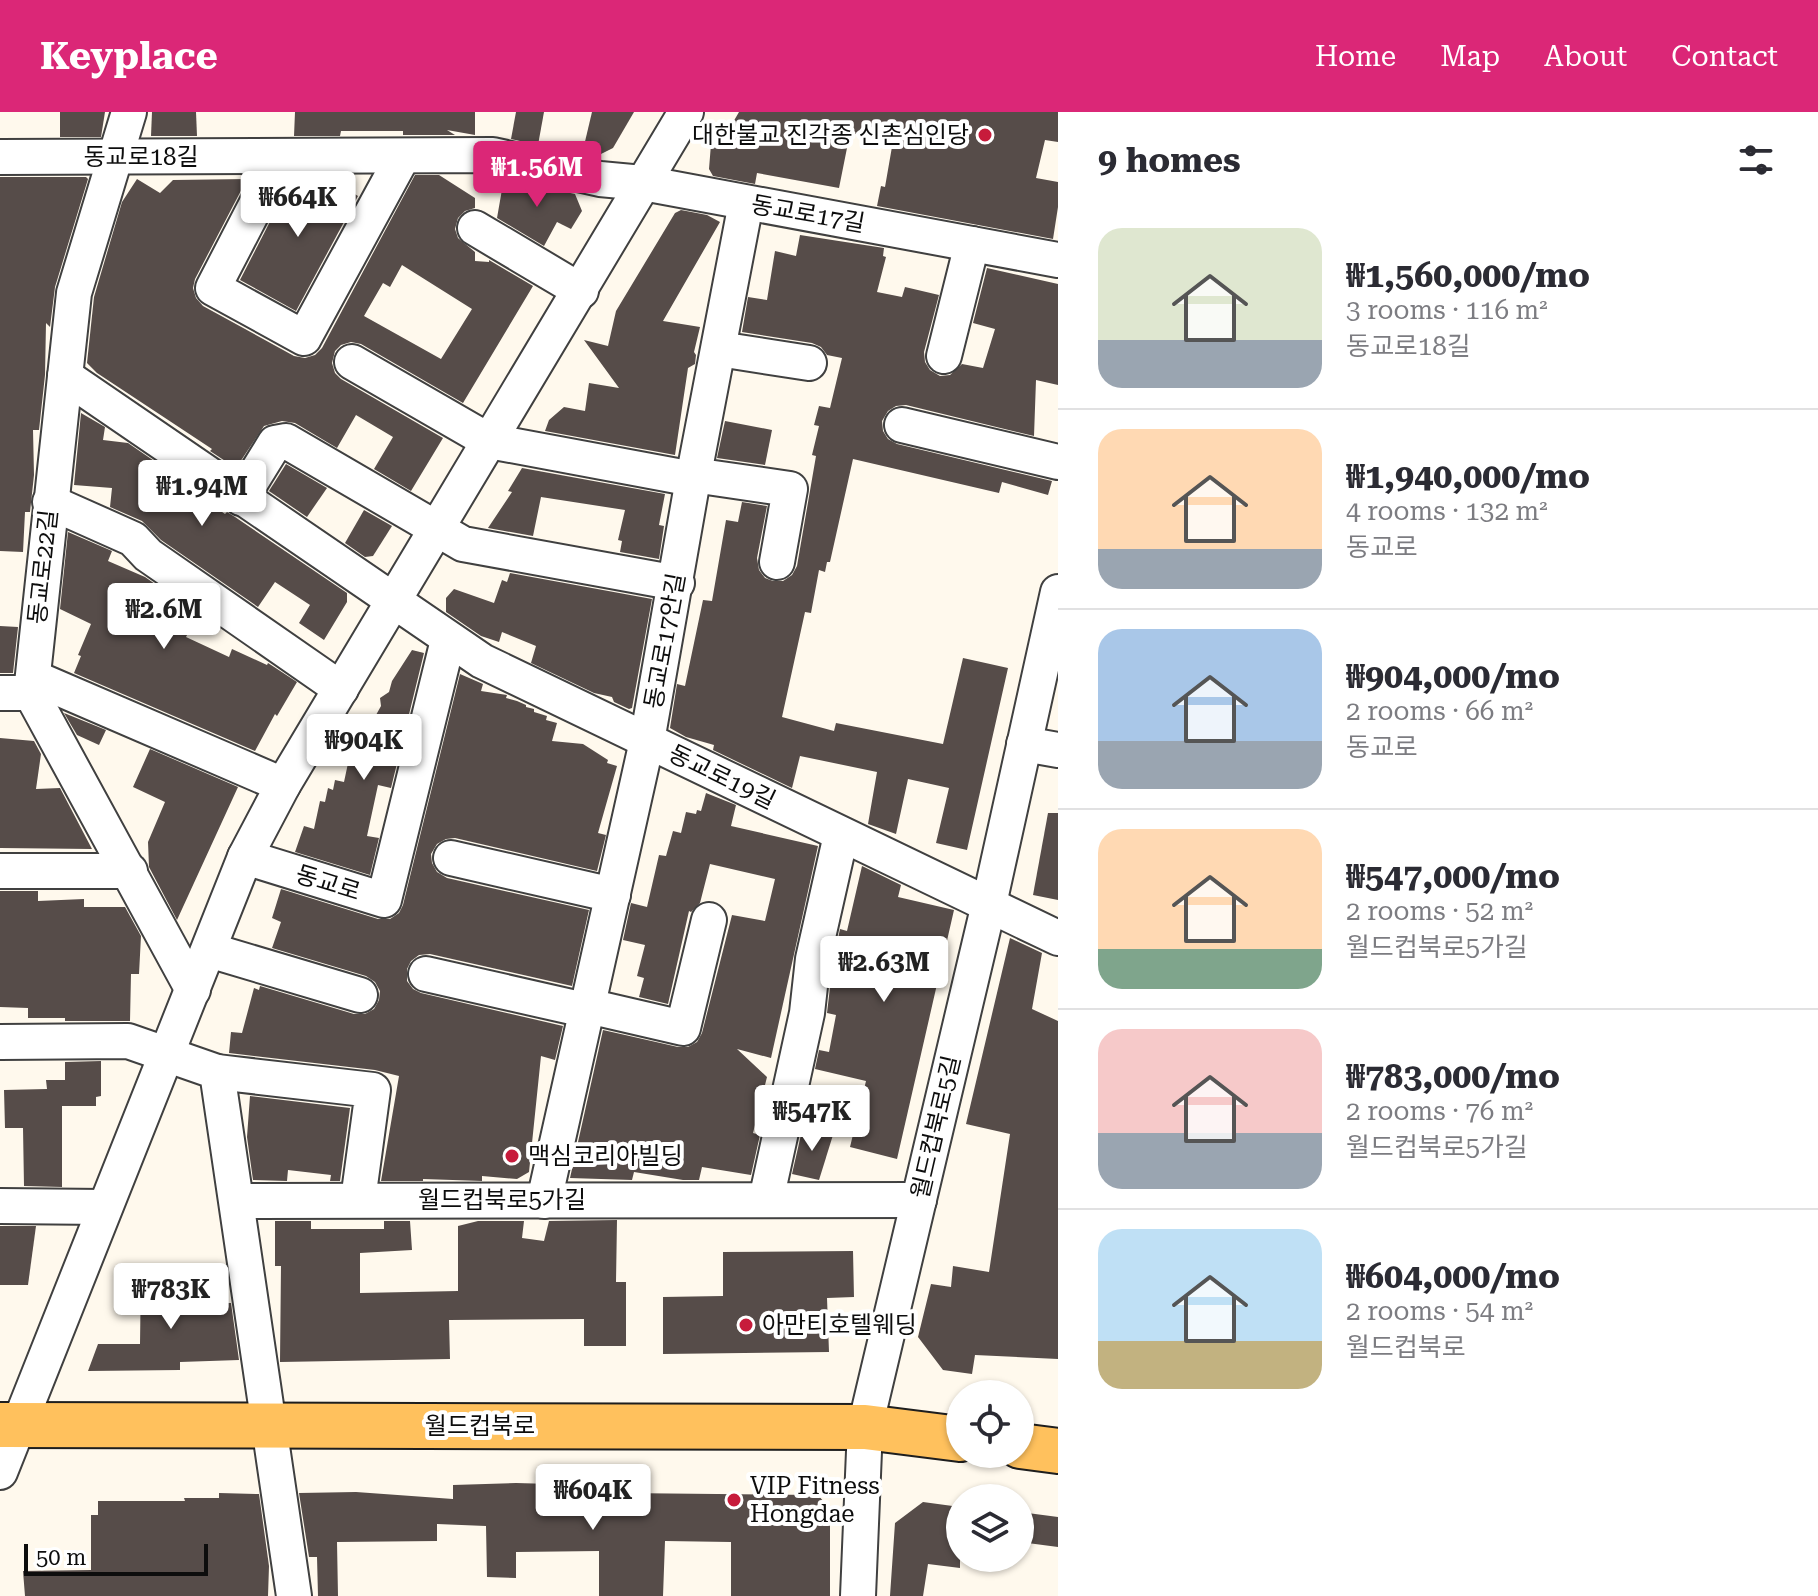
<!DOCTYPE html>
<html lang="en">
<head>
<meta charset="utf-8">
<style>
  :root { --surface:#fff; --page:#f7f7f7; --text:#2b2b33; --muted:#7c7c81; --line:#e1e1e2; --accent:#db2777 }
  body { margin:0; font-family:"Roboto Serif","Noto Sans KR",serif; background:var(--page); color:var(--text); height:100vh; display:flex; flex-direction:column; font-size:30px; white-space:nowrap }
  * { box-sizing:border-box; margin:0 }
  p { font-size:26px; color:var(--muted) }
  .icon { flex:none; width:44px; height:44px; fill:none; stroke:currentColor; stroke-width:2; stroke-linecap:round; stroke-linejoin:round }
  .map { position:relative; flex:1; overflow:hidden }
  .sheet { display:flex; flex-direction:column; background:var(--surface); width:760px }
  .sheet>* { flex:none }
  .buttons { position:absolute; left:946px; top:1268px; display:grid; gap:16px }
  .buttons a { display:grid; place-items:center; width:88px; height:88px; border-radius:50%; background:var(--surface); box-shadow:0 2px 6px #0004; font-size:40px }
  .scale { position:absolute; left:24px; bottom:20px; width:184px; box-sizing:border-box; padding-left:8px; border:4px solid #0d0d0d; border-top:0; font-size:22px; line-height:28px; white-space:nowrap; color:#0d0d0d; -webkit-text-stroke:6px #fff; paint-order:stroke }
  .price { position:absolute; translate:-50% -68px; padding:0 18px; border-radius:8px; background:#fff; color:#222; font-size:26px; line-height:52px; filter:drop-shadow(0 2px 4px #0008) }
  .price::after { content:''; position:absolute; left:50%; top:48px; width:24px; height:18px; margin-left:-12px; background:inherit; clip-path:polygon(0 0,100% 0,50% 100%) }
  .price.selected { background:var(--accent); color:#fff }
  ul { padding:0; list-style:none }
  li { display:flex; align-items:center; gap:24px; height:200px; padding:0 40px }
  li+li { border-top:2px solid var(--line) }
  li span { display:grid; place-items:center; flex:none; width:224px; height:160px; border-radius:24px; color:#555 }
  li>.icon { margin-inline-start:auto }
  span .icon { width:96px; height:96px; fill:#fffc; stroke-width:1 }
  li b { font-size:34px }
  h2 { display:flex; justify-content:space-between; align-items:center; height:96px; padding:0 40px; font-size:34px }
  header { display:flex; align-items:center; gap:48px; box-sizing:border-box; height:112px; padding:0 40px; background:var(--accent); color:#fff }
  header strong { font-size:38px }
  nav { display:flex; gap:44px; margin-inline-start:auto; font-size:28px }
  main { display:flex; flex:1; min-height:0 }
  .map>svg:first-child { display:block }
  .building { fill:#564c49; fill-rule:evenodd }
  .lines { fill:none; stroke-linecap:round; stroke-linejoin:round }
  .minor-casing { stroke:#404040; stroke-width:38 }
  .major-casing { stroke:#1e1e1e; stroke-width:48 }
  .minor { stroke:#fff; stroke-width:34 }
  .major { stroke:#ffc15d; stroke-width:44 }
  .poi-dot { fill:#c71b3b; stroke:#fff; stroke-width:3 }
  .labels { text-anchor:middle; dominant-baseline:central; stroke-width:8; stroke-linejoin:round; paint-order:stroke }
  .poi-label { font-size:24px; fill:#0d0d0d; stroke:#fff; text-anchor:start }
  .street-label { font-size:24px; fill:#0d0d0d; stroke:#fff }
</style>
</head>
<body>
<header>
<strong>Keyplace</strong>
<nav><a>Home</a><a>Map</a><a>About</a><a>Contact</a></nav>
</header>
<main>
<div class="map">
<svg width="1058" height="1484" viewBox="0 0 1058 1484">
  <rect width="100%" height="100%" fill="#fff9ed"/>
  <g class="building">
    <polygon points="60,0 105,0 101,25 60,25"/>
    <polygon points="152,0 196,0 197,24 151,24"/>
    <polygon points="295,0 475,0 475,23 447,18 455,23 403,23 403,19 341,19 340,24 294,24"/>
    <polygon points="516,0 544,0 538,33 511,27"/>
    <polygon points="592,0 634,0 613,36 601,42 583,38"/>
    <polygon points="739,0 1058,0 1058,30 1045,28 1036,66 1058,70 1058,95 1053,127 877,94 881,74 885,75 893,29 850,21 839,76 757,61 755,72 713,64 709,57 711,32 728,19"/>
    <path d="M415 63H439L475 86V96L465 99 458 106 455 117 458 126 475 140V149L489 150V148L533 174 463 291 361 232 351 230 341 233 335 239 332 251 335 261 341 267 443 326 411 379 374 357 393 325 356 303 337 336 295 311 282 309 264 314 236 356 210 339 212 337 97 261 87 251 94 185 122 90 137 67 160 81 173 68 247 67 195 167 193 176 196 186 203 194 294 244 305 246 315 243 322 236ZM402 153 472 197 441 247 364 204 383 171 390 175Z"/>
    <polygon points="0,65 86,65 88,67 55,175 50,215 46,211 45,263 39,318 33,318 34,363 30,400 25,400 23,440 0,439"/>
    <polygon points="504,66 533,72 540,77 552,77 575,82 582,99 571,117 557,110 544,134 497,106"/>
    <polygon points="292,67 331,68 358,84 296,199 240,168"/>
    <polygon points="681,98 707,103 720,110 663,209 700,215 694,240 696,243 695,252 688,256 675,343 545,319 549,308 564,295 585,299 589,271 619,276 584,228 608,234 616,199 675,101"/>
    <polygon points="800,123 884,136 883,144 886,145 877,180 902,185 905,175 939,183 924,240 925,250 930,258 940,264 950,263 962,252 983,256 995,217 973,211 987,156 1058,172 1058,273 1036,268 1034,324 906,293 896,294 888,299 882,309 883,319 888,327 897,332 1052,369 1048,383 1002,370 999,381 853,347 830,450 827,450 825,460 819,458 811,501 805,500 782,605 834,619 836,611 943,632 963,546 1008,556 967,738 936,731 949,676 908,667 896,722 868,712 877,660 800,644 792,676 713,638 714,633 686,625 670,616 677,572 685,574 703,488 712,489 726,408 738,410 742,390 767,394 757,446 759,458 765,466 773,469 783,469 792,463 797,454 816,344 812,343 819,314 814,313 819,294 830,296 842,246 827,243 821,235 812,231 742,220 748,185 767,188 775,139 796,144"/>
    <polygon points="81,301 105,315 103,328 128,331 160,353 160,357 225,402 227,400 235,405 347,481 347,490 324,528 299,511 310,493 275,470 258,495 161,428 142,409 110,395 112,376 74,373"/>
    <polygon points="725,309 772,318 765,353 717,346"/>
    <polygon points="286,352 327,376 307,405 269,379"/>
    <polygon points="522,356 665,382 659,413 664,414 659,447 620,440 622,429 618,428 625,398 541,385 533,424 488,416 512,380 508,379"/>
    <polygon points="364,398 392,414 373,444 365,445 345,431"/>
    <polygon points="68,420 112,439 108,449 145,465 198,502 186,525 229,545 232,537 267,553 268,551 297,570 277,604 275,602 255,639 74,561 81,544 78,543 91,512 60,497"/>
    <polygon points="510,461 652,487 632,596 629,597 614,590 612,585 594,581 531,551 536,534 502,520 499,530 481,524 446,500 446,486 454,477 494,491 502,468 507,470"/>
    <polygon points="0,514 18,515 13,561 0,561"/>
    <polygon points="412,538 424,541 391,676 378,673 367,724 379,726 370,763 295,740 304,714 314,717 320,689 325,690 328,676 333,678 335,668 344,670 350,642 356,636 358,629 361,630 381,594 380,586 389,580 392,569"/>
    <polygon points="460,562 483,572 481,579 507,583 506,586 517,589 526,593 526,595 534,597 534,600 547,604 546,608 557,611 552,629 583,632 608,648 607,651 617,654 598,721 606,723 597,759 455,726 446,727 437,732 431,742 432,751 437,760 447,766 589,798 572,874 430,842 419,843 411,849 407,857 407,869 413,877 421,881 563,914 555,948 541,944 529,1060 517,1067 482,1064 482,1069 423,1067 423,1069 381,1069 399,964 375,958 229,941 231,920 242,921 254,876 259,878 260,874 354,902 365,902 374,897 379,888 380,879 375,870 366,864 272,836 281,810 272,806 281,777 378,807 390,807 399,801 403,793"/>
    <polygon points="64,601 106,618 99,633 77,623"/>
    <polygon points="0,626 34,629 41,642 36,677 60,676 92,737 0,736"/>
    <polygon points="150,637 238,675 177,808 149,755 148,730 165,690 133,675"/>
    <polygon points="706,681 736,693 731,714 818,734 771,946 737,937 767,965 753,1021 760,1023 751,1063 702,1055 699,1068 683,1068 634,1060 632,1068 570,1066 603,918 678,935 688,935 697,930 702,921 732,803 765,809 775,767 710,752 700,791 691,800 689,799 668,892 639,885 644,866 637,864 645,833 623,828 631,791 647,795 659,743 666,744 673,719 681,721 686,700 696,702 697,698 701,699"/>
    <polygon points="1048,701 1058,701 1058,788 1033,783"/>
    <polygon points="862,754 901,773 898,785 954,798 897,1047 850,1035 866,969 815,957 819,938 829,940 836,903 827,901 833,850 840,817 847,819"/>
    <polygon points="0,779 38,779 38,789 84,787 84,795 125,795 141,824 139,862 131,862 130,909 65,909 65,906 28,906 28,896 0,895"/>
    <polygon points="1010,826 1042,841 1032,897 1058,909 1058,1247 975,1243 972,1262 943,1258 918,1225 931,1172 951,1175 953,1154 989,1160 1010,1022 966,1012"/>
    <polygon points="101,949 101,984 96,985 96,994 62,994 62,1075 24,1074 23,1016 5,1016 4,978 47,977 46,968 65,968 65,950"/>
    <polygon points="250,984 350,996 340,1069 330,1069 331,1063 288,1058 287,1069 253,1068 247,1025"/>
    <polygon points="803,1014 833,1023 819,1068 792,1062"/>
    <polygon points="617,1108 616,1170 626,1170 626,1234 584,1234 584,1207 449,1208 450,1247 280,1250 281,1154 275,1154 275,1109 311,1109 311,1117 384,1117 384,1109 410,1109 412,1138 360,1141 360,1181 458,1179 458,1114 478,1109 524,1109 522,1126 544,1129 549,1109"/>
    <polygon points="0,1114 36,1114 28,1173 0,1173"/>
    <polygon points="853,1139 854,1185 827,1186 829,1240 663,1242 663,1185 723,1184 723,1140"/>
    <polygon points="178,1157 179,1191 231,1191 239,1248 180,1250 180,1258 88,1259 98,1232 140,1232 141,1158"/>
    <polygon points="516,1371 622,1374 622,1381 818,1383 830,1397 830,1484 731,1484 731,1430 665,1429 663,1484 599,1484 599,1439 516,1440 516,1466 487,1465 486,1414 437,1412 437,1429 337,1430 338,1484 318,1484 317,1445 309,1445 299,1381 356,1380 453,1387 453,1373"/>
    <polygon points="219,1381 259,1382 269,1454 268,1484 25,1484 23,1459 91,1458 91,1403 98,1403 98,1389 185,1389 184,1386 219,1386"/>
    <polygon points="923,1390 960,1395 960,1456 928,1452 923,1484 890,1484 895,1411"/>
    <polygon points="1020,1400 1058,1405 1058,1435 1020,1430"/>
  </g>
  <g class="lines">
    <g class="minor-casing">
      <g id="minor">
        <polyline points="129,0 74,181 31,581 193,878"/>
        <polyline points="0,45 493,43 600,67 643,71 1058,148"/>
        <polyline points="281,45 213,176 304,226 403,44"/>
        <polyline points="475,116 581,179"/>
        <polyline points="719,237 809,251"/>
        <polyline points="944,244 972,132"/>
        <polyline points="352,250 489,329 693,367 707,365 790,377 777,450"/>
        <polyline points="65,264 482,549 1058,826"/>
        <polyline points="902,313 1058,350"/>
        <polyline points="241,386 275,331 286,329 463,432 677,471"/>
        <polyline points="50,390 133,427 148,443 341,577"/>
        <polyline points="0,581 31,581"/>
        <polyline points="31,581 44,570 283,673"/>
        <polyline points="1024,632 1058,638"/>
        <polyline points="245,745 384,788 448,528"/>
        <polyline points="451,746 613,783"/>
        <polyline points="0,759 130,759"/>
        <polyline points="209,838 360,883"/>
        <polyline points="426,862 576,896 588,894 683,916 709,808"/>
        <polyline points="0,930 128,929 217,960 294,1484"/>
        <polyline points="217,960 373,978 358,1088"/>
        <polyline points="766,1088 807,901 813,847 841,723"/>
        <polyline points="237,1089 919,1088"/>
        <polyline points="544,1089 647,629 693,367 746,91"/>
        <polyline points="0,1094 105,1095"/>
        <polyline points="0,1360 245,745 283,673 686,0"/>
        <polyline points="858,1484 865,1315 989,792 1058,480"/>
      </g>
    </g>
    <g class="major-casing">
      <g id="major">
        <polyline points="0,1313 865,1315 960,1327"/>
        <polyline points="1020,1334 1058,1339"/>
      </g>
    </g>
    <use href="#minor" class="minor"/>
    <use href="#major" class="major"/>
  </g>
  <g class="poi-dot">
    <circle cx="985" cy="23" r="8"/>
    <circle cx="512" cy="1044" r="8"/>
    <circle cx="746" cy="1213" r="8"/>
    <circle cx="734" cy="1388" r="8"/>
  </g>
  <g class="labels">
    <g class="poi-label">
      <text x="969" y="23" text-anchor="end">대한불교 진각종 신촌심인당</text>
      <text x="528" y="1044">맥심코리아빌딩</text>
      <text x="762" y="1213">아만티호텔웨딩</text>
      <text x="750" y="1374">VIP Fitness<tspan x="750" dy="28">Hongdae</tspan></text>
    </g>
    <g class="street-label">
      <text x="141" y="45">동교로18길</text>
      <text transform="translate(808 102) rotate(10)">동교로17길</text>
      <text transform="translate(43 455) rotate(-84)">동교로22길</text>
      <text transform="translate(665 529) rotate(-80)">동교로17안길</text>
      <text transform="translate(722 665) rotate(26)">동교로19길</text>
      <text transform="translate(328 771) rotate(17)">동교로</text>
      <text transform="translate(936 1015) rotate(-77)">월드컵북로5길</text>
      <text x="502" y="1088">월드컵북로5가길</text>
      <text x="480" y="1314">월드컵북로</text>
    </g>
  </g>
</svg>
<div class="buttons">
<a><svg class="icon" aria-label="locate" viewBox="0 0 24 24"><circle cx="12" cy="12" r="6"/><path d="M12 2v4M12 18v4M2 12h4M18 12h4"/></svg></a>
<a><svg class="icon" aria-label="layers" viewBox="0 0 24 24"><path d="M12 4l9 5-9 5-9-5zM3 14l9 5 9-5"/></svg></a>
</div>
<div class="scale">50 m</div>
<b class="price selected" style="left:537px;top:97px">₩1.56M</b>
<b class="price" style="left:298px;top:127px">₩664K</b>
<b class="price" style="left:202px;top:416px">₩1.94M</b>
<b class="price" style="left:164px;top:539px">₩2.6M</b>
<b class="price" style="left:364px;top:670px">₩904K</b>
<b class="price" style="left:884px;top:892px">₩2.63M</b>
<b class="price" style="left:812px;top:1041px">₩547K</b>
<b class="price" style="left:171px;top:1219px">₩783K</b>
<b class="price" style="left:593px;top:1420px">₩604K</b>
</div>
<section class="sheet">
<h2>9 homes<svg class="icon" aria-label="filters" viewBox="0 0 24 24"><path d="M4 7h16M4 17h16"/><circle cx="9" cy="7" r="2"/><circle cx="15" cy="17" r="2"/></svg></h2>
<ul>
<li><span style="background:linear-gradient(#dfe7d0 70%,#9aa5b1 0)"><svg class="icon" aria-label="home" viewBox="0 0 24 24"><path d="M3 11l9-7 9 7M6 9v11h12V9"/></svg></span><div><b>₩1,560,000/mo</b><p>3 rooms · 116 m²</p><p>동교로18길</p></div></li>
<li><span style="background:linear-gradient(#ffd9b3 75%,#9aa5b1 0)"><svg class="icon" aria-label="home" viewBox="0 0 24 24"><path d="M3 11l9-7 9 7M6 9v11h12V9"/></svg></span><div><b>₩1,940,000/mo</b><p>4 rooms · 132 m²</p><p>동교로</p></div></li>
<li><span style="background:linear-gradient(#a9c7e8 70%,#9aa5b1 0)"><svg class="icon" aria-label="home" viewBox="0 0 24 24"><path d="M3 11l9-7 9 7M6 9v11h12V9"/></svg></span><div><b>₩904,000/mo</b><p>2 rooms · 66 m²</p><p>동교로</p></div></li>
<li><span style="background:linear-gradient(#ffd9b3 75%,#7fa58c 0)"><svg class="icon" aria-label="home" viewBox="0 0 24 24"><path d="M3 11l9-7 9 7M6 9v11h12V9"/></svg></span><div><b>₩547,000/mo</b><p>2 rooms · 52 m²</p><p>월드컵북로5가길</p></div></li>
<li><span style="background:linear-gradient(#f6c9c9 65%,#9aa5b1 0)"><svg class="icon" aria-label="home" viewBox="0 0 24 24"><path d="M3 11l9-7 9 7M6 9v11h12V9"/></svg></span><div><b>₩783,000/mo</b><p>2 rooms · 76 m²</p><p>월드컵북로5가길</p></div></li>
<li><span style="background:linear-gradient(#bfe0f5 70%,#c2b280 0)"><svg class="icon" aria-label="home" viewBox="0 0 24 24"><path d="M3 11l9-7 9 7M6 9v11h12V9"/></svg></span><div><b>₩604,000/mo</b><p>2 rooms · 54 m²</p><p>월드컵북로</p></div></li>
</ul>
</section>
</main>
</body>
</html>
